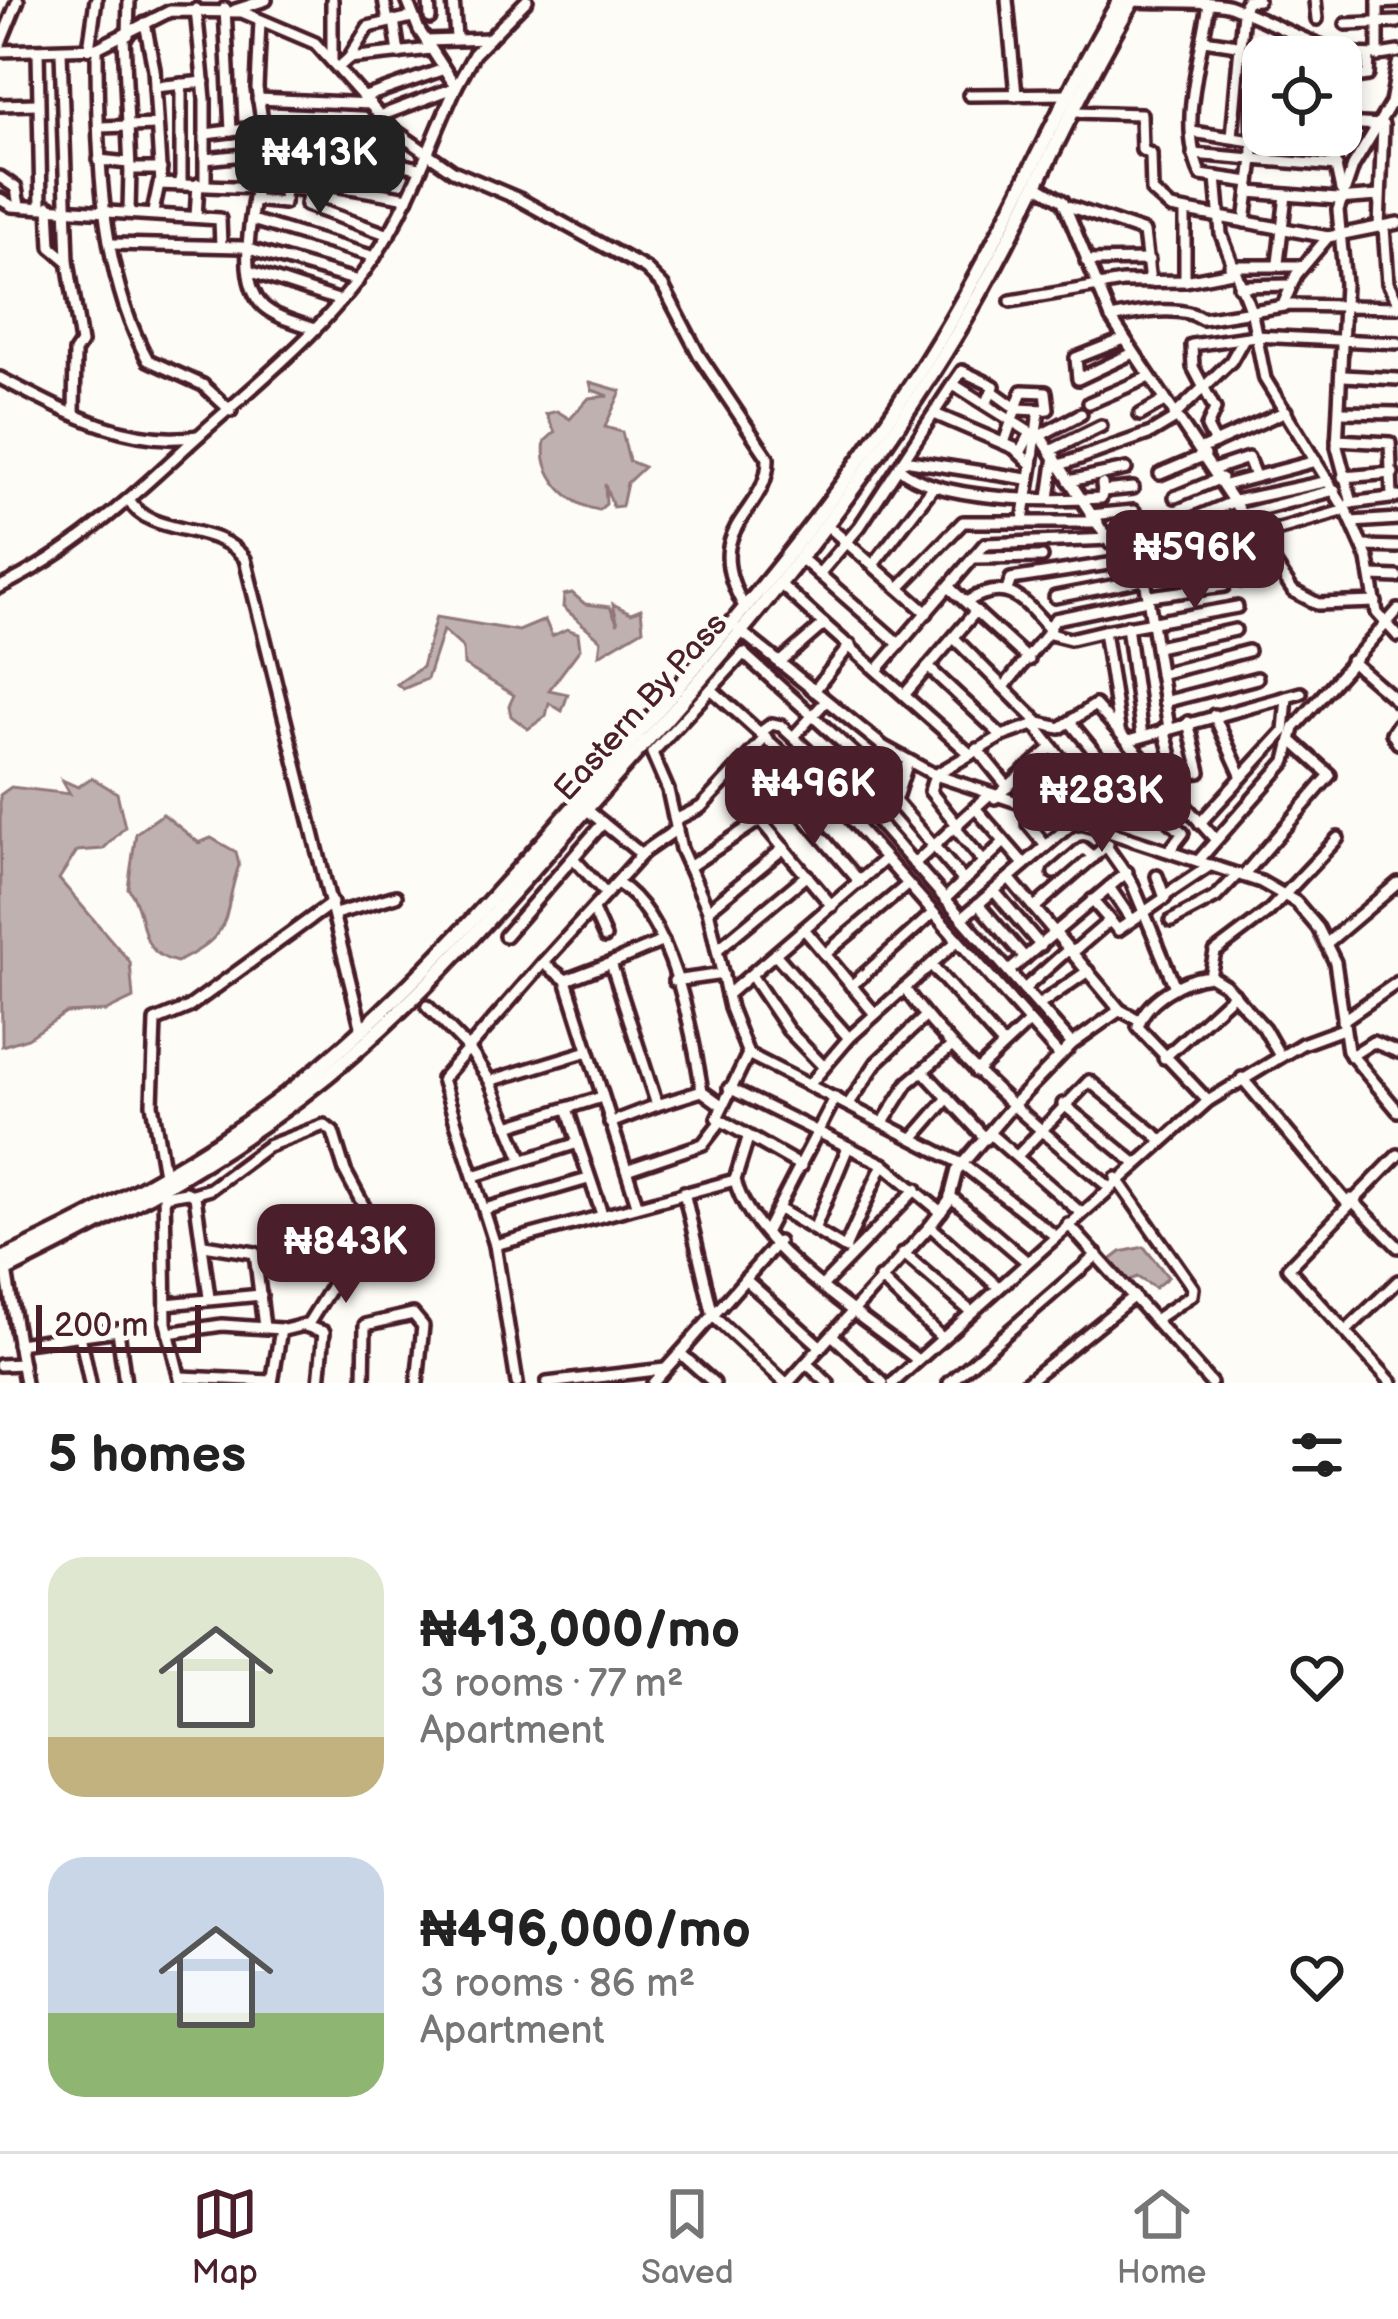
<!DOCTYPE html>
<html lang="en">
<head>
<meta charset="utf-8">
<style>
  :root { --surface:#fff; --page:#f2f2f2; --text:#222; --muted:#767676; --line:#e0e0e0; --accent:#4a1f2b }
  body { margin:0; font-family:"Balsamiq Sans",sans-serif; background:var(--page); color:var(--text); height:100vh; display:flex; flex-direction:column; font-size:45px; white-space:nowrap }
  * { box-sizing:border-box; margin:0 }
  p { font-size:39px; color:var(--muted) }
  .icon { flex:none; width:66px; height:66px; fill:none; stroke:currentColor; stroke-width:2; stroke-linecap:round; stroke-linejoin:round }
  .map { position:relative; height:1383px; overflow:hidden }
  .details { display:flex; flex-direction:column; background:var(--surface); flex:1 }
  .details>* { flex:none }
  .fabs { position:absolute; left:1242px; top:36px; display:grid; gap:24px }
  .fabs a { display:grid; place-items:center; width:120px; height:120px; border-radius:24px; background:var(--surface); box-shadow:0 6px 18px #0003; font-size:60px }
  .scale { position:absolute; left:36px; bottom:30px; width:165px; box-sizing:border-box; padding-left:12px; border:6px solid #4a1f2b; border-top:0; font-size:33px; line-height:42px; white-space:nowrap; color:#4a1f2b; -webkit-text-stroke:9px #fdfcf7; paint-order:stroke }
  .price { position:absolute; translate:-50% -102px; padding:0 27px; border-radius:24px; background:var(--accent); color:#fff; font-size:39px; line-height:78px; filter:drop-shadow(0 3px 6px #0008) }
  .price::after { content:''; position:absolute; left:50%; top:72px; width:36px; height:27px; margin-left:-18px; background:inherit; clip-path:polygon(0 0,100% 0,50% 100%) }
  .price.active { background:#222; color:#fff }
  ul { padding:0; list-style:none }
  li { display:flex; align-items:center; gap:36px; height:300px; padding:0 48px }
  li span { display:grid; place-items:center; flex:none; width:336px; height:240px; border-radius:36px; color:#555 }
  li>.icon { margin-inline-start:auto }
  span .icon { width:144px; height:144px; fill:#fffc; stroke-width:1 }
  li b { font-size:51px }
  h2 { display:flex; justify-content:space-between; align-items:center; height:144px; padding:0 48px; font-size:51px }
  .tab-bar { display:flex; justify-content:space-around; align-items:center; height:168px; border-top:3px solid var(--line); background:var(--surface); font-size:33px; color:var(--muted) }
  .tab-bar a { display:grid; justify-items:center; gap:6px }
  .tab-bar .active { color:var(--accent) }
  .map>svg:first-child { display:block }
  .water { fill:#c0b1b1; stroke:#91777b; stroke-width:3 }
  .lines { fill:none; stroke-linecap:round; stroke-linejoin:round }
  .minor-casing { stroke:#4a1f2b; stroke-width:18 }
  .major-casing { stroke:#4a1f2b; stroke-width:21 }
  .minor { stroke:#fdfcf7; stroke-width:9 }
  .major { stroke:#fdfcf7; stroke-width:12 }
  .labels { text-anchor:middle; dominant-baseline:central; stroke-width:10; stroke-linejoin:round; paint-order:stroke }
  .street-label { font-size:33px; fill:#4a1f2b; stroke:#fdfcf7 }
</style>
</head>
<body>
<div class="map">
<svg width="1398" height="1383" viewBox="0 0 1398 1383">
  <rect width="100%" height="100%" fill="#fdfcf7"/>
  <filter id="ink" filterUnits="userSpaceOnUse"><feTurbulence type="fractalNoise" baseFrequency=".00833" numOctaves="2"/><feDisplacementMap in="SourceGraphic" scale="24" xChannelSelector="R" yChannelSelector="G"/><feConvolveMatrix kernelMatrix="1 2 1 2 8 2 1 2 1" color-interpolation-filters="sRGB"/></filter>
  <g filter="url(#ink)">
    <g class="water">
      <path d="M590 382 621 391 605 427 622 432 629 461 644 467 627 483 622 506 613 507 605 484 606 504 599 510C568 505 539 474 545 441L555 432 546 414 557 411 570 419 589 398 609 396 592 390Z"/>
      <polygon points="572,593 585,604 610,607 618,624 613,604 631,613 641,609 643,629 599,655 601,640 563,607 564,595"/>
      <polygon points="436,617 519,631 545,620 552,636 567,629 578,633 580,649 549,690 568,694 562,711 549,703 546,716 528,729 511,716 509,706 514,695 464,665 463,648 443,630 427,679 403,689 397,684 422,667"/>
      <polygon points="92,778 117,793 125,827 103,849 77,851 59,879 130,962 133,998 106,1011 66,1013 28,1038 2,1046 0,795 11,787 70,794 62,780 78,787"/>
      <path d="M163 814 199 843 211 838 236 852 239 865C221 917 237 933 177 962 134 953 150 917 128 888L136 833Z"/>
      <polygon points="1144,1247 1168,1277 1155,1288 1137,1277 1123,1283 1108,1262 1121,1252"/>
    </g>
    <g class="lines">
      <g class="minor-casing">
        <g id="minor">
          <polyline points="384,0 388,21"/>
          <polyline points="429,0 430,18"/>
          <polyline points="453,0 456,37"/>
          <polyline points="1007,0 1016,95"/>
          <polyline points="1315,0 1317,19"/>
          <polyline points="1378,0 1378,56"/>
          <path d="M1132 1C1160 3 1201 0 1227 5 1285 25 1334 66 1398 52"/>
          <path d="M1209 3C1202 56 1177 124 1201 175L1250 182"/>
          <polyline points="1378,3 1398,2"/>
          <polyline points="225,8 231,131"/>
          <polyline points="196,9 205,99 205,184"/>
          <polyline points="235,10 266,0"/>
          <polyline points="394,20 399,53"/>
          <polyline points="260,21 257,88 263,127 391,128"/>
          <polyline points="145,23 154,69 161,184"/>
          <polyline points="1346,24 1398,22"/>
          <polyline points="128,35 129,0"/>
          <polyline points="124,38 130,169 161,169"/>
          <polyline points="1204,40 1237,45"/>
          <polyline points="426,41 489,39"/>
          <polyline points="0,44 18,0"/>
          <path d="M97 48C97 145 99 273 148 360L203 385 231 411"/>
          <polyline points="89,49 96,0"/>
          <path d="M0 51 97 48 170 11 242 12 315 43 391 128 453 171 519 199 646 269 663 286 699 355 768 458C769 516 696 524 745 608"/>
          <polyline points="61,51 68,261 81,343 75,352 74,414"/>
          <polyline points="38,52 41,205"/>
          <polyline points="349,58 368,27 412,17"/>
          <polyline points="332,59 332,0"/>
          <polyline points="339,67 349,58 431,49"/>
          <polyline points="1341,79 1368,75 1369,57"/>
          <polyline points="181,84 181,184"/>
          <polyline points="155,87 204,82"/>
          <polyline points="969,95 1072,94"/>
          <polyline points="365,97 444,69"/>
          <polyline points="258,99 371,104"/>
          <polyline points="0,105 37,104"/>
          <polyline points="1075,112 1141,114 1142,150 1151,154 1152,191 1171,208 1328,237 1398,223"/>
          <polyline points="380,116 456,87 474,54 527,0"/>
          <polyline points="1341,123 1383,125 1379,227"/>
          <polyline points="100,127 157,125"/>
          <polyline points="1192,132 1252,141"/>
          <polyline points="205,134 263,127 266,186"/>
          <polyline points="1329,135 1341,190"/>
          <polyline points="1232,137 1243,12 1246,1 1258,0"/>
          <polyline points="286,154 365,157 419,168"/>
          <polyline points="1193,154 1337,166"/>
          <polyline points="205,159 264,153"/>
          <polyline points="99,160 129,163"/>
          <polyline points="0,177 16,188 19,206"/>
          <polyline points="1216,177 1221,234 1252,314 1265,379 1348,514 1368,559 1377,613 1398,636"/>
          <path d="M256 185C252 218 236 279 263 306 276 318 299 323 315 329"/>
          <polyline points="1038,186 1063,201 1111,318 1293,591 1318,604 1376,602"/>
          <polyline points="350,188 355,157"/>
          <polyline points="309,190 306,205 389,235"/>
          <polyline points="1249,192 1337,199 1379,196"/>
          <polyline points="0,199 12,206 220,219 221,246"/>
          <polyline points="254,200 284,203 286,127"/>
          <polyline points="1065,205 1144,232 1150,282"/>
          <polyline points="49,206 51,247 68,261"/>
          <polyline points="129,211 130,169"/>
          <polyline points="153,212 159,184 309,190 316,182 408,198"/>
          <polyline points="196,217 198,184"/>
          <polyline points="252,220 375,257"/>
          <polyline points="1245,222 1253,159 1252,91"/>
          <polyline points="1384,227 1388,283 1398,302"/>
          <polyline points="113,244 242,247 358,281"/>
          <polyline points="1086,261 1149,260"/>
          <polyline points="1278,263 1286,195"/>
          <polyline points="1230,266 1303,266"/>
          <polyline points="252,272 341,301"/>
          <polyline points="1185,281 1185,212"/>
          <polyline points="1239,286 1290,285"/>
          <polyline points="1011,301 1122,282 1185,281 1232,272"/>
          <polyline points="1283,305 1296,275 1328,237"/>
          <path d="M1111 318C1136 313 1181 304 1202 319L1290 305 1398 307"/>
          <polyline points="1124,339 1076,358 1078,379 1133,353"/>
          <polyline points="1344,376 1398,379"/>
          <path d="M0 378C60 409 128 448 198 436"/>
          <polyline points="953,384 962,371 994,386 992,391"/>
          <polyline points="987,402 992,391 1017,409 1039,410"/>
          <polyline points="1089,403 1149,377"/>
          <polyline points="1341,412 1398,413"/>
          <polyline points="937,415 1014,448 1032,465 1023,521"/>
          <polyline points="1140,415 1164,401"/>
          <polyline points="1174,416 1231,361 1244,338"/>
          <polyline points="1039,436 1081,414"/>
          <polyline points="1337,440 1390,443 1392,497"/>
          <polyline points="1004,443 1022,391 1046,392 1048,409 1039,410 1032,465"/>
          <polyline points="1215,443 1207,427 1215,409 1193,367 1192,345 1255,336 1398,343"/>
          <polyline points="1201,449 1286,411"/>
          <polyline points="1052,450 1101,426"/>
          <polyline points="1021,451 1031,433 1041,437 1110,543"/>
          <polyline points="904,460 1027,479"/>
          <polyline points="1063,464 1151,433 1176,418"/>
          <path d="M899 468C936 501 1050 502 1101 498L1103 491"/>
          <polyline points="1215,469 1248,458 1255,476"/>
          <polyline points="1160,474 1205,455"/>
          <polyline points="1343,477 1393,473"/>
          <polyline points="1069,481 1126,469"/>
          <polyline points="1102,484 1103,491 1133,488"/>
          <polyline points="1225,485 1316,461"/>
          <polyline points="1175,497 1221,478"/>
          <polyline points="1049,498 1055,456"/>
          <path d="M129 500C149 538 218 521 245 559L362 1030"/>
          <polyline points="1350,503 1398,497"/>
          <polyline points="1352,503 1337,447 1345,284 1338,210 1353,166 1391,103 1398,64"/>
          <polyline points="1243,514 1335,490"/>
          <polyline points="1090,515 1134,511 1169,728"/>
          <polyline points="1185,522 1235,501 1329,481"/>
          <polyline points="1352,522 1398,519"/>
          <polyline points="828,526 927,613"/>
          <polyline points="1193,541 1245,518"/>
          <polyline points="1363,546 1398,547"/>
          <polyline points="1224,553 1255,536 1346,510"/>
          <polyline points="974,558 1042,557"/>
          <polyline points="802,559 899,644"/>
          <polyline points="873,565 934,486"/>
          <polyline points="1143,565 1181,561"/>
          <polyline points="819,574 860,526 953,384 1031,433"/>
          <polyline points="1372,576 1398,577"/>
          <polyline points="1241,581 1273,564"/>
          <polyline points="781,585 824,624"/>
          <path d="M0 587C70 553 127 502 183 450 250 388 327 331 377 253 411 202 430 143 456 87L419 30 407 0"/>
          <polyline points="899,588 963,522 1098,522"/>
          <polyline points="950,588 1029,660"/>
          <polyline points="1007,590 1011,579 1141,559"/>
          <polyline points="1150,596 1224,586"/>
          <polyline points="1055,597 1147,579"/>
          <path d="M966 602C1007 577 1022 598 1050 630L1004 687"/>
          <polyline points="1127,626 1142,736"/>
          <polyline points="738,629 884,747 935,775 1261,882 1296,902 1318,928 1335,962 1348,1051 1398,1111"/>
          <polyline points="1049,629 1055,619 1142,601"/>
          <polyline points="1050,634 1070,639 1104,631"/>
          <polyline points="954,638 1039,723 1060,728 1095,705 1216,840"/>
          <polyline points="1157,647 1235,630"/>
          <polyline points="744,654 868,766 849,789"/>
          <polyline points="1351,661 1398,702"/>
          <polyline points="779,663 824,624 969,753"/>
          <polyline points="928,667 1002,736"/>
          <polyline points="878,669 985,544 1137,538"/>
          <polyline points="1160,674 1248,651"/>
          <polyline points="711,689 744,653"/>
          <polyline points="814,691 850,645"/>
          <polyline points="905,694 976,611"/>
          <polyline points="1164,702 1257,678"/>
          <polyline points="1214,715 1242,777"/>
          <polyline points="1070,722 1119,782"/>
          <polyline points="1034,724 1097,805"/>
          <polyline points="1398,724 1392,733 1398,743"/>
          <polyline points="1119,729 1104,631 1237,607"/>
          <polyline points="1164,729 1176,775"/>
          <polyline points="761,732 772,724 781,726 849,789 1072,1044"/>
          <polyline points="794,736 826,701"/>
          <polyline points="1128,741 1301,693"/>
          <polyline points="977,749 1008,787"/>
          <polyline points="908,761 895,801 963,880"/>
          <polyline points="1024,771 1052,801"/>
          <polyline points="1158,776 1200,772 1188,722"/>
          <polyline points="1130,787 1183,833 1170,850"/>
          <polyline points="995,798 1050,749"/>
          <polyline points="789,799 860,882"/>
          <polyline points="586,809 641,854 677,829"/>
          <polyline points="976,809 1024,864"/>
          <polyline points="1040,812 1076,780"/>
          <polyline points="675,820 701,807 766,737"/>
          <polyline points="760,820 832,906"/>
          <polyline points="1200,823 1284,731 1287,697"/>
          <polyline points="1028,824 1046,846"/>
          <polyline points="1078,824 1143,761"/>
          <polyline points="958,826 930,791 935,775 1002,736 1039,723"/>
          <polyline points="955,828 983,861"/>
          <polyline points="1106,846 1132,883 1175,987"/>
          <polyline points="573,858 606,894 643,853"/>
          <polyline points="1198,861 1286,761 1294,728 1398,610"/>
          <polyline points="914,864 988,796"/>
          <polyline points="689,867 776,809 825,766"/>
          <polyline points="1054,873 1083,848 1094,857"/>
          <polyline points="1243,876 1330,775 1291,740"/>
          <polyline points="1009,878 1120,1010"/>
          <path d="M617 883C672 916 692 1030 702 1091L720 1104"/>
          <polyline points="1109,887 1131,919"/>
          <polyline points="994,891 1041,946"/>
          <polyline points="606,894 543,963 566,980 637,1204"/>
          <polyline points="1166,895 1211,865"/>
          <polyline points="945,899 1004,842"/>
          <polyline points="1092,900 1118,930 1165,898 1157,876"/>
          <polyline points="978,904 1025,958"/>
          <polyline points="1034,908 1108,844"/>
          <polyline points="593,910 605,937"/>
          <polyline points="708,910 784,848"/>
          <polyline points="335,914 396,896"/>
          <polyline points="962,918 1073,823"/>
          <polyline points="1171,921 1216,897 1238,874"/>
          <polyline points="804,929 875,1014"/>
          <polyline points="505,936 603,823"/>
          <polyline points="1327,943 1398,883"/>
          <polyline points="718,949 807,875"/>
          <polyline points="1072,953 1108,922"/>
          <polyline points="825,954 907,885"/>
          <polyline points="776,955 849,1038"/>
          <polyline points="931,965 1003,1045"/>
          <polyline points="1009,971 1127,872"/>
          <polyline points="751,975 788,1030 822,1065"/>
          <polyline points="1210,976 1215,952 1268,912 1338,838"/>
          <polyline points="566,980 611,963"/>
          <polyline points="674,981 723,974"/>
          <polyline points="851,986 932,914"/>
          <path d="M904 988C962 1066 1034 1125 1109 1187"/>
          <polyline points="1024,989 1069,949"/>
          <polyline points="727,995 885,859"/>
          <polyline points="1039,1005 1088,971"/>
          <polyline points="427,1006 469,1049 490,1081 588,1051"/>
          <polyline points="1342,1021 1398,982"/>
          <polyline points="748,1054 717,1118 801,1166"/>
          <polyline points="1351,1056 1373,1042 1398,1052"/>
          <polyline points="1164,1058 1234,994"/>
          <polyline points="923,1071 986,1139"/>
          <polyline points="976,1072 1029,1022"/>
          <polyline points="1242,1078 1347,1203"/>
          <polyline points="490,1081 522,1159"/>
          <polyline points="809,1085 849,1038 956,942"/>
          <polyline points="729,1088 883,1164 941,1212"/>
          <path d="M1208 1101 1138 1027C1145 1000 1182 979 1210 976L1225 985 1264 1028 1280 1056"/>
          <polyline points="1063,1104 1135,1163"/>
          <polyline points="657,1105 702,1091"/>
          <polyline points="848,1105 877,1062 925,1017"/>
          <polyline points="567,1108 602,1097"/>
          <polyline points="884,1121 908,1083 951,1047"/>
          <polyline points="610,1123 657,1105 611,963 663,941"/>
          <polyline points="508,1126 567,1108 578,1143"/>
          <polyline points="990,1134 1081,1213"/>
          <polyline points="914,1137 948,1098"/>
          <path d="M748 1138 735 1180C751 1247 864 1317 915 1358"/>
          <polyline points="1017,1156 1089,1081 1162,1140"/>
          <polyline points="626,1170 703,1144 720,1122"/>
          <polyline points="164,1174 152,1104 155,1021 189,1007 332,903"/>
          <polyline points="474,1176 578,1143 602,1214"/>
          <polyline points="1116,1178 1193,1288 1192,1295 1156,1319"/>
          <polyline points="164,1188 166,1323 181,1383"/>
          <polyline points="684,1192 713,1316 785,1383"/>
          <polyline points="193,1194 210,1189 268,1146 324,1125 333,1132 345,1171 375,1227 356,1235 338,1276 308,1324 284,1330"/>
          <polyline points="164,1196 186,1192 195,1196 209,1297"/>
          <polyline points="950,1196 1026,1261"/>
          <polyline points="1351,1199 1398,1247"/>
          <polyline points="485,1209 588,1179"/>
          <polyline points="779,1209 846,1249"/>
          <polyline points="1068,1224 1211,1383"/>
          <polyline points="930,1226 997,1286"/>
          <polyline points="815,1227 848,1147"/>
          <polyline points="766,1231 835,1098"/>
          <polyline points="1054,1235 962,1164 748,1054 730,1008 708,910 681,849 668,790 652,753 711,689 833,799 1060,1056"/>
          <polyline points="204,1245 255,1253 264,1327"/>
          <polyline points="495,1245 735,1180"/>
          <polyline points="845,1248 883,1164"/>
          <polyline points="903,1253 969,1310"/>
          <polyline points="6,1270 25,1383"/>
          <polyline points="880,1278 940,1336"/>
          <polyline points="745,1279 821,1347"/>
          <polyline points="822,1286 916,1189"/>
          <polyline points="166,1304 261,1295"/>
          <polyline points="305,1326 324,1332 319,1383"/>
          <polyline points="1346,1331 1398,1281"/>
          <polyline points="168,1333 222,1325 281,1329 272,1383"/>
          <polyline points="80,1335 90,1383"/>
          <polyline points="832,1335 883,1383"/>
          <polyline points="18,1344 118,1330 125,1383"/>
          <polyline points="680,1353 778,1242"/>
          <polyline points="806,1363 828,1383"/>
          <polyline points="0,1365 22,1364"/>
          <polyline points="180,1377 272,1381"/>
          <polyline points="364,1383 365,1325 413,1314 423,1326 417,1383"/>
          <polyline points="517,1383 495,1245 442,1079 543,963"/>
          <polyline points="547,1383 665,1369"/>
          <polyline points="653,1383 680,1353 714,1383"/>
          <polyline points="788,1383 930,1226 949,1201 957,1170 1011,1107 1072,1044 1120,1010 1139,1020"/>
          <polyline points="893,1383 1208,1101 1302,1044 1343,1029"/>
          <polyline points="949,1383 1097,1255"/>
          <polyline points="1026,1383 1134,1296"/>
          <polyline points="1392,1383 1288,1268 1398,1155"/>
        </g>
      </g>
      <g class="major-casing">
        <g id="major">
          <path d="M0 1260C106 1210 213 1154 304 1080 427 980 528 858 632 740 744 612 853 483 941 337 1007 228 1055 110 1120 0"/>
          <path d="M0 1273C124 1212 250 1145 354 1053 455 965 539 861 628 762 750 625 865 487 959 330 1023 223 1069 107 1133 0"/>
        </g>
      </g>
      <use href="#minor" class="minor"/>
      <use href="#major" class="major"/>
    </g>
  </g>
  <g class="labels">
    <g class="street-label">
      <text transform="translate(641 707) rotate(-48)">Eastern By Pass</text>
    </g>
  </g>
</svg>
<div class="fabs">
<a><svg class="icon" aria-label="locate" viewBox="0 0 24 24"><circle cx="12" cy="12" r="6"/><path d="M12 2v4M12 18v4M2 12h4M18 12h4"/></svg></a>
</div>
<div class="scale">200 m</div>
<b class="price active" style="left:320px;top:217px">₦413K</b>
<b class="price" style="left:1195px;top:612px">₦596K</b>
<b class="price" style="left:814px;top:848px">₦496K</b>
<b class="price" style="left:1102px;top:855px">₦283K</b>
<b class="price" style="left:346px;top:1306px">₦843K</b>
</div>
<section class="details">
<h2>5 homes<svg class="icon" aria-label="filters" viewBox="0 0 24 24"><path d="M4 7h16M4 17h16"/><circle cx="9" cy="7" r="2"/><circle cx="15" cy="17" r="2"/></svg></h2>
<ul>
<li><span style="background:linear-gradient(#dfe7d0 75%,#c2b280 0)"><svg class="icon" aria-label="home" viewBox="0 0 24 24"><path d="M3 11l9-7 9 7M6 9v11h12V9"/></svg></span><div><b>₦413,000/mo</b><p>3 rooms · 77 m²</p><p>Apartment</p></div><svg class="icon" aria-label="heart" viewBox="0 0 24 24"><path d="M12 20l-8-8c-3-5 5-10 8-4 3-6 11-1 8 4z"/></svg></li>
<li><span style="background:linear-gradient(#c9d6e8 65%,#8fb573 0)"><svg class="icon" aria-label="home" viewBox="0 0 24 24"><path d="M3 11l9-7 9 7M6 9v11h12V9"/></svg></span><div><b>₦496,000/mo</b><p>3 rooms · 86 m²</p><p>Apartment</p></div><svg class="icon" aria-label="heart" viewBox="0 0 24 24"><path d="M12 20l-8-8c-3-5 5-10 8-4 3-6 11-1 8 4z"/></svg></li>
</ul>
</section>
<nav class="tab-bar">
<a class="active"><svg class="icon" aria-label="map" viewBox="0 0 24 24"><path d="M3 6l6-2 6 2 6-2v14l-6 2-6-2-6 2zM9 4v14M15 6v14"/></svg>Map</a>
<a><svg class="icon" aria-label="saved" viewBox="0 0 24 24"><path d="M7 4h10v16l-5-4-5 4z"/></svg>Saved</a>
<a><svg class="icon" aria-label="home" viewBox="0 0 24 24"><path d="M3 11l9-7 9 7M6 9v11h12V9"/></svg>Home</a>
</nav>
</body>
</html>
